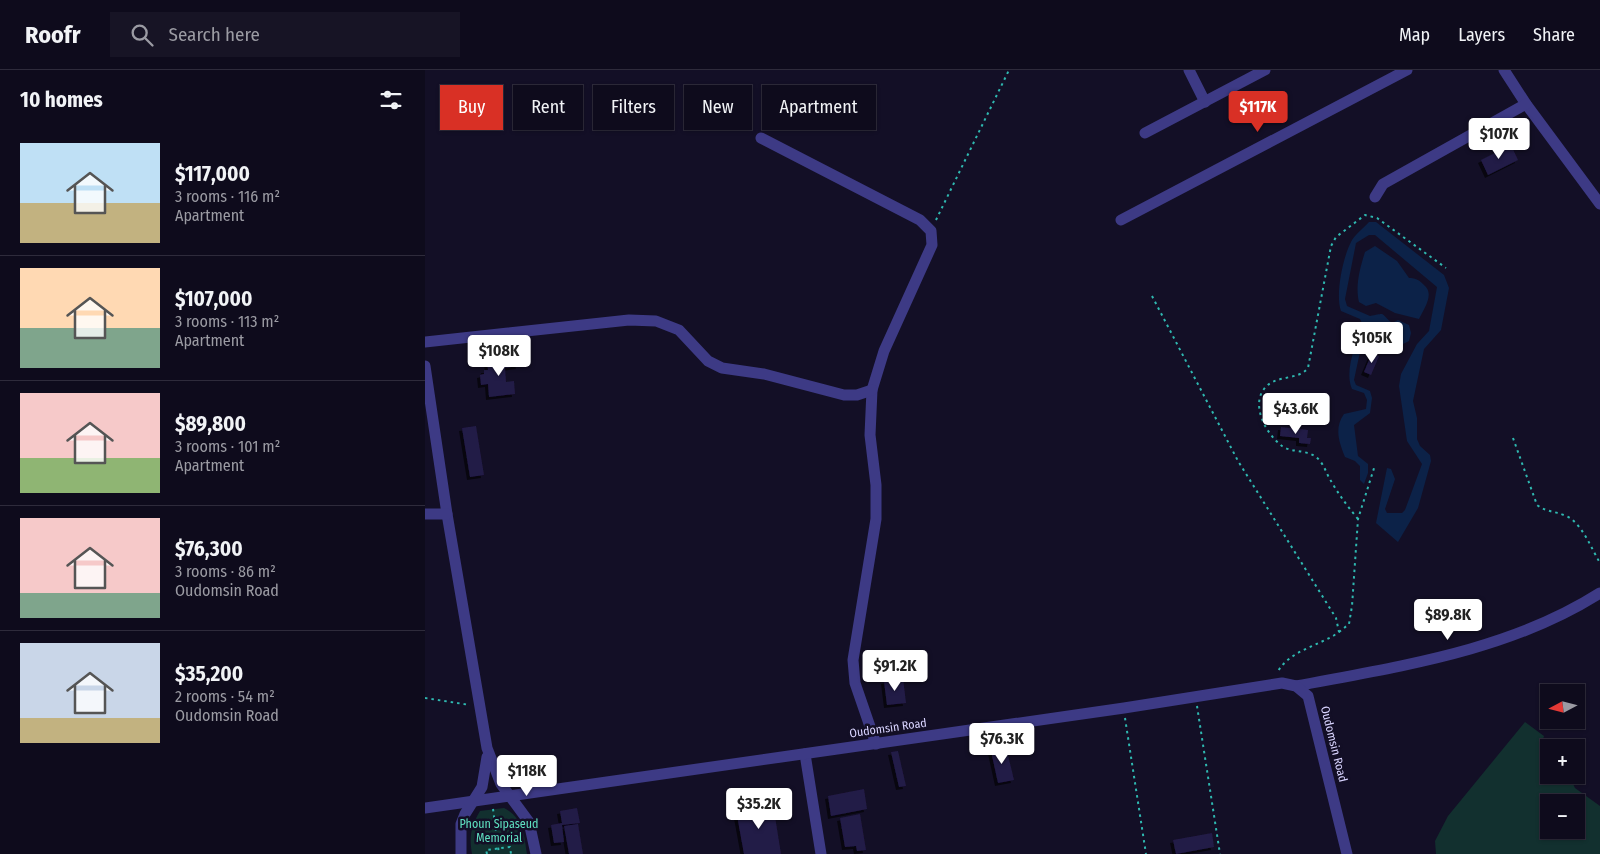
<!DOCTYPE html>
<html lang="en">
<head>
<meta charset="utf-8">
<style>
  :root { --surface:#0e0b1c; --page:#171425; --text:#f1f3f6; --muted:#9b9ba3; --line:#2e2b3b; --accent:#d93025 }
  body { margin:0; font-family:"Fira Sans Condensed",sans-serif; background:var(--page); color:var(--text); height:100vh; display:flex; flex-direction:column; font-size:19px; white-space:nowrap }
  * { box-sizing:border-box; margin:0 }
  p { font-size:16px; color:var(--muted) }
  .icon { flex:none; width:28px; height:28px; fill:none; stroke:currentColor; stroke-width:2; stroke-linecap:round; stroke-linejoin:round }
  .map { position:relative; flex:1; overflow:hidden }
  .sheet { display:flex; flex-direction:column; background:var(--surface); width:425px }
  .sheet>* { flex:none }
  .guide { position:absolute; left:15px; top:15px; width:475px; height:45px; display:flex; gap:10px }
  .needle { width:32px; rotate:263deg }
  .controls { position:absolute; left:1115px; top:614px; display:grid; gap:10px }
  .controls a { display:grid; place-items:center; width:45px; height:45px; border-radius:0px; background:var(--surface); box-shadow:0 1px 4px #0004,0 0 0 1px var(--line); font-size:25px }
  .price { position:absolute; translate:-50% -42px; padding:0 11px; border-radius:5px; background:#fff; color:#222; font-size:16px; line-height:32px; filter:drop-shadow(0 1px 2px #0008) }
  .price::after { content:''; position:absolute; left:50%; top:30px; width:15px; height:11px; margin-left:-8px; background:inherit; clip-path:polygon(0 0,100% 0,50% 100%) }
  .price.current { background:var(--accent); color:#fff }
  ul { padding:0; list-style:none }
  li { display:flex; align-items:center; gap:15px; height:125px; padding:0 20px }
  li+li { border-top:1px solid var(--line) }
  li span { display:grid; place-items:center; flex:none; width:140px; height:100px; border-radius:0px; color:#555 }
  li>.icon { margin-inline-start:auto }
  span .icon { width:60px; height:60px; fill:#fffc; stroke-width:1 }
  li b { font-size:21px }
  h2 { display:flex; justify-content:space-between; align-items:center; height:60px; padding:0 20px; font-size:21px }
  .tag { padding:0 18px; border-radius:0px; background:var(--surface); box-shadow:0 1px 4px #0004,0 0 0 1px var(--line); font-size:18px; line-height:45px }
  .tag.current { background:var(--accent); color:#fff }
  header { display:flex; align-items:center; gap:30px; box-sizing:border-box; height:70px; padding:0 25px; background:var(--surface); border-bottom:1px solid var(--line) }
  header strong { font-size:24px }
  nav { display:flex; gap:28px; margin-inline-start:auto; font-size:18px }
  .search { width:350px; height:45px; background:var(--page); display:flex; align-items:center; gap:12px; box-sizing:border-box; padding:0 18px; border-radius:0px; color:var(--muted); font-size:19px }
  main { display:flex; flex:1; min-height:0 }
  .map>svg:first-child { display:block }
  .green { fill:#12302f; fill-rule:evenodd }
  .water { fill:#0c2248 }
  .building { fill:#241b47; filter:url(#shadow) }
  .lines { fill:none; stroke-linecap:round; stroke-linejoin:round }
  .path { stroke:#2fb8b0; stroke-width:2; stroke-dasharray:2.5 4; stroke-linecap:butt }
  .minor { stroke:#3d3a85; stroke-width:11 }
  .labels { text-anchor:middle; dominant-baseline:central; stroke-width:5; stroke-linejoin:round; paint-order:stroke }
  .street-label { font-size:12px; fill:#d9d4ff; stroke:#130f26 }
  .park-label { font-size:12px; fill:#5fe0c0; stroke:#130f26 }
</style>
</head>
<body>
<header>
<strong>Roofr</strong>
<div class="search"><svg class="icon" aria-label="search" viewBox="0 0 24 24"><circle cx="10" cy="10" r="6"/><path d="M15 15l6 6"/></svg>Search here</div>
<nav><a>Map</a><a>Layers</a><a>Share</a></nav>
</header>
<main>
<section class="sheet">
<h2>10 homes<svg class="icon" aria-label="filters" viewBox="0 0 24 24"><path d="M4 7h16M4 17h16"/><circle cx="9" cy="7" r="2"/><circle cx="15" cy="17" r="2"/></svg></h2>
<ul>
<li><span style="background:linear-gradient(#bfe0f5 60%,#c2b280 0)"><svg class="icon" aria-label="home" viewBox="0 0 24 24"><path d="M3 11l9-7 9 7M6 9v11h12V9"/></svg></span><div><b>$117,000</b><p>3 rooms · 116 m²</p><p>Apartment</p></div></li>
<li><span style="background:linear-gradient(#ffd9b3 60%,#7fa58c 0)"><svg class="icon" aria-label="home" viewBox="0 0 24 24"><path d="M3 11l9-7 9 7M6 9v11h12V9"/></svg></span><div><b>$107,000</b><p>3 rooms · 113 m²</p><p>Apartment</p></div></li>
<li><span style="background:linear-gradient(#f6c9c9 65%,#8fb573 0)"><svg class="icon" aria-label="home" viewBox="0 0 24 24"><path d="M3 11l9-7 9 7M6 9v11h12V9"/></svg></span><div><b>$89,800</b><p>3 rooms · 101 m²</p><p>Apartment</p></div></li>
<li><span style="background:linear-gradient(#f6c9c9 75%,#7fa58c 0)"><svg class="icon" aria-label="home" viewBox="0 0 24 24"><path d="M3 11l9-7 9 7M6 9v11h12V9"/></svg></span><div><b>$76,300</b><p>3 rooms · 86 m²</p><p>Oudomsin Road</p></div></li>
<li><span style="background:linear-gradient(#c9d6e8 75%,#c2b280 0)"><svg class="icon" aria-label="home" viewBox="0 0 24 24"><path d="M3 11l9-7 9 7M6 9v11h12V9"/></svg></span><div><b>$35,200</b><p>2 rooms · 54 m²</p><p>Oudomsin Road</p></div></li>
</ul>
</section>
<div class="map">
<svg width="1175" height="784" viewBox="0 0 1175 784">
  <defs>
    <filter id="shadow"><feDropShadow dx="-3" dy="3" stdDeviation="0" flood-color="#0009"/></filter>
  </defs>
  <rect width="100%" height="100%" fill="#130f26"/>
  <g class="green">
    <path d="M1100 652 1119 666 1114 681 1120 689 1124 688V705H1144L1150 718 1175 736V784H1011L1010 771 1023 746ZM1124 732H1151V760H1124Z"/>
    <path d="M79 738C98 748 99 764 102 784H47C44 767 46 756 55 741Z"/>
  </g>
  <g class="water">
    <path d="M944 152H951L1019 205 1024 218 1016 260 999 279 988 331 992 348V369L995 376 1005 385 1006 391 993 438 973 472 951 453 962 398 966 399 970 409 960 439 962 443H977L980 440 997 394 982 371 974 316 976 304 992 274 1004 261 1012 217 950 165H944L931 173 920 229 922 236 945 246C962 243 954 242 967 253L973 250 984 255 986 263 984 271 974 276 955 262 948 264 936 277 929 310 931 315 945 321 947 328 945 343 929 355 933 386 943 394V403L939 414 935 410V396L930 391 920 387C914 372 909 358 919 344L941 339 942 330 939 323 927 319C919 300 931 274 938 255L935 249 916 241C910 225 918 187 926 172 929 165 938 159 944 152Z"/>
    <path d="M950 176 972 191 984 208C991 208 994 210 999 215 1010 224 999 238 994 249L970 243 951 233 941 236 934 232C930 216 935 198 940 182Z"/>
  </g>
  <g class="building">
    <polygon points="1086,75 1093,90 1063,105 1056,90"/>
    <polygon points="947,283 954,286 946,305 939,302"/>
    <polygon points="92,287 94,296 80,298 81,312 89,311 90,324 64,327 63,314 56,315 55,305 59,304 59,300 63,300 62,291"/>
    <polygon points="874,341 878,350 872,352 869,343"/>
    <polygon points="51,356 59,405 45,407 37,358"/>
    <polygon points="856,357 883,360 882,368 886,368 885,374 874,373 874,368 855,366"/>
    <polygon points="478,608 481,633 462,635 459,611"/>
    <polygon points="581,677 589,710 573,713 566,681"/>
    <polygon points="473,681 481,716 474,717 466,682"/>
    <polygon points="439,719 442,739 406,746 403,726"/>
    <polygon points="348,734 356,784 319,784 311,740"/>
    <polygon points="152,738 155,753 137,755 139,772 129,773 126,755 137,753 135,741"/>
    <polygon points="435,744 441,780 432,781 431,776 420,777 415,748"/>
    <polygon points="153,754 158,784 144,784 139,756"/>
    <polygon points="787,763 789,777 751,784 748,770"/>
  </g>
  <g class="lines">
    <g class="path">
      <polyline points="511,150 584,0"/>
      <path d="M727 226 813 391 911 548 914 562C895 576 864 580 852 603"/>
      <path d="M1088 368 1112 435C1121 442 1130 441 1141 446 1157 453 1166 478 1175 493"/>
      <path d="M933 449C923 437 914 425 906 411 902 405 900 397 895 391 885 378 868 384 857 376 841 364 826 336 839 319 850 304 873 311 883 298L906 176 911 167 940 145 952 148 1021 198"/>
      <polyline points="914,562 924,554 927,536 933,449 950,395"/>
      <polyline points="0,628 45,635"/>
      <polyline points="772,636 795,784"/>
      <polyline points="700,648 721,784"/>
      <polyline points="68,739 74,784"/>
      <polyline points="62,784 61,780 85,777 86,784"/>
    </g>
    <g class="minor">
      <polyline points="764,0 780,32"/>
      <polyline points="1079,0 1101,34 1175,134"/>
      <polyline points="720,63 840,0"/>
      <polyline points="336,68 495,150 506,161 507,175 459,281 447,320 445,365 451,415 451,449 428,590 430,613 451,674"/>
      <polyline points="950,127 958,114 1101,34"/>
      <polyline points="696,150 982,0"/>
      <polyline points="0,272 204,250 231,251 254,260 283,291 297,298 339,304 419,325 432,325 447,320"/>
      <polyline points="0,296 22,444 62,678 76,714 104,752 111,784"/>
      <polyline points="0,444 22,444"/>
      <path d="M871 616C975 596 1084 581 1175 523"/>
      <polyline points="380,684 396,784"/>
      <polyline points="0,738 699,638 857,613 871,616 883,626 922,784"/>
      <polyline points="36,784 36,754 40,744 57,717 62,687"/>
    </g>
  </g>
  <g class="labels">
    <g class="street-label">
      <text transform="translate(463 658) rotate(-8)">Oudomsin Road</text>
      <text transform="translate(909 674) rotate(76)">Oudomsin Road</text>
    </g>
    <g class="park-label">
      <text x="74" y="754">Phoun Sipaseud<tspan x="74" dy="14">Memorial</tspan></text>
    </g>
  </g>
</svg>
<div class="controls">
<a><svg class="needle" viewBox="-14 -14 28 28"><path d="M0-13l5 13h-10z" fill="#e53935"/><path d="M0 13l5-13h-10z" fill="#9b9ba3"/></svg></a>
<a>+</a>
<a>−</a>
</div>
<b class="price current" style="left:833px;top:63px">$117K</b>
<b class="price" style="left:1074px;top:90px">$107K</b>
<b class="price" style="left:947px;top:294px">$105K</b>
<b class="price" style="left:74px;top:307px">$108K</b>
<b class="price" style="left:871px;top:365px">$43.6K</b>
<b class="price" style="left:1023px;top:571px">$89.8K</b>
<b class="price" style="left:470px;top:622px">$91.2K</b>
<b class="price" style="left:577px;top:695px">$76.3K</b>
<b class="price" style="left:102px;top:727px">$118K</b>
<b class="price" style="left:334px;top:760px">$35.2K</b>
<div class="guide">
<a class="tag current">Buy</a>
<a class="tag">Rent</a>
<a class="tag">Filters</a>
<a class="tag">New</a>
<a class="tag">Apartment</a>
</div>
</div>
</main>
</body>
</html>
